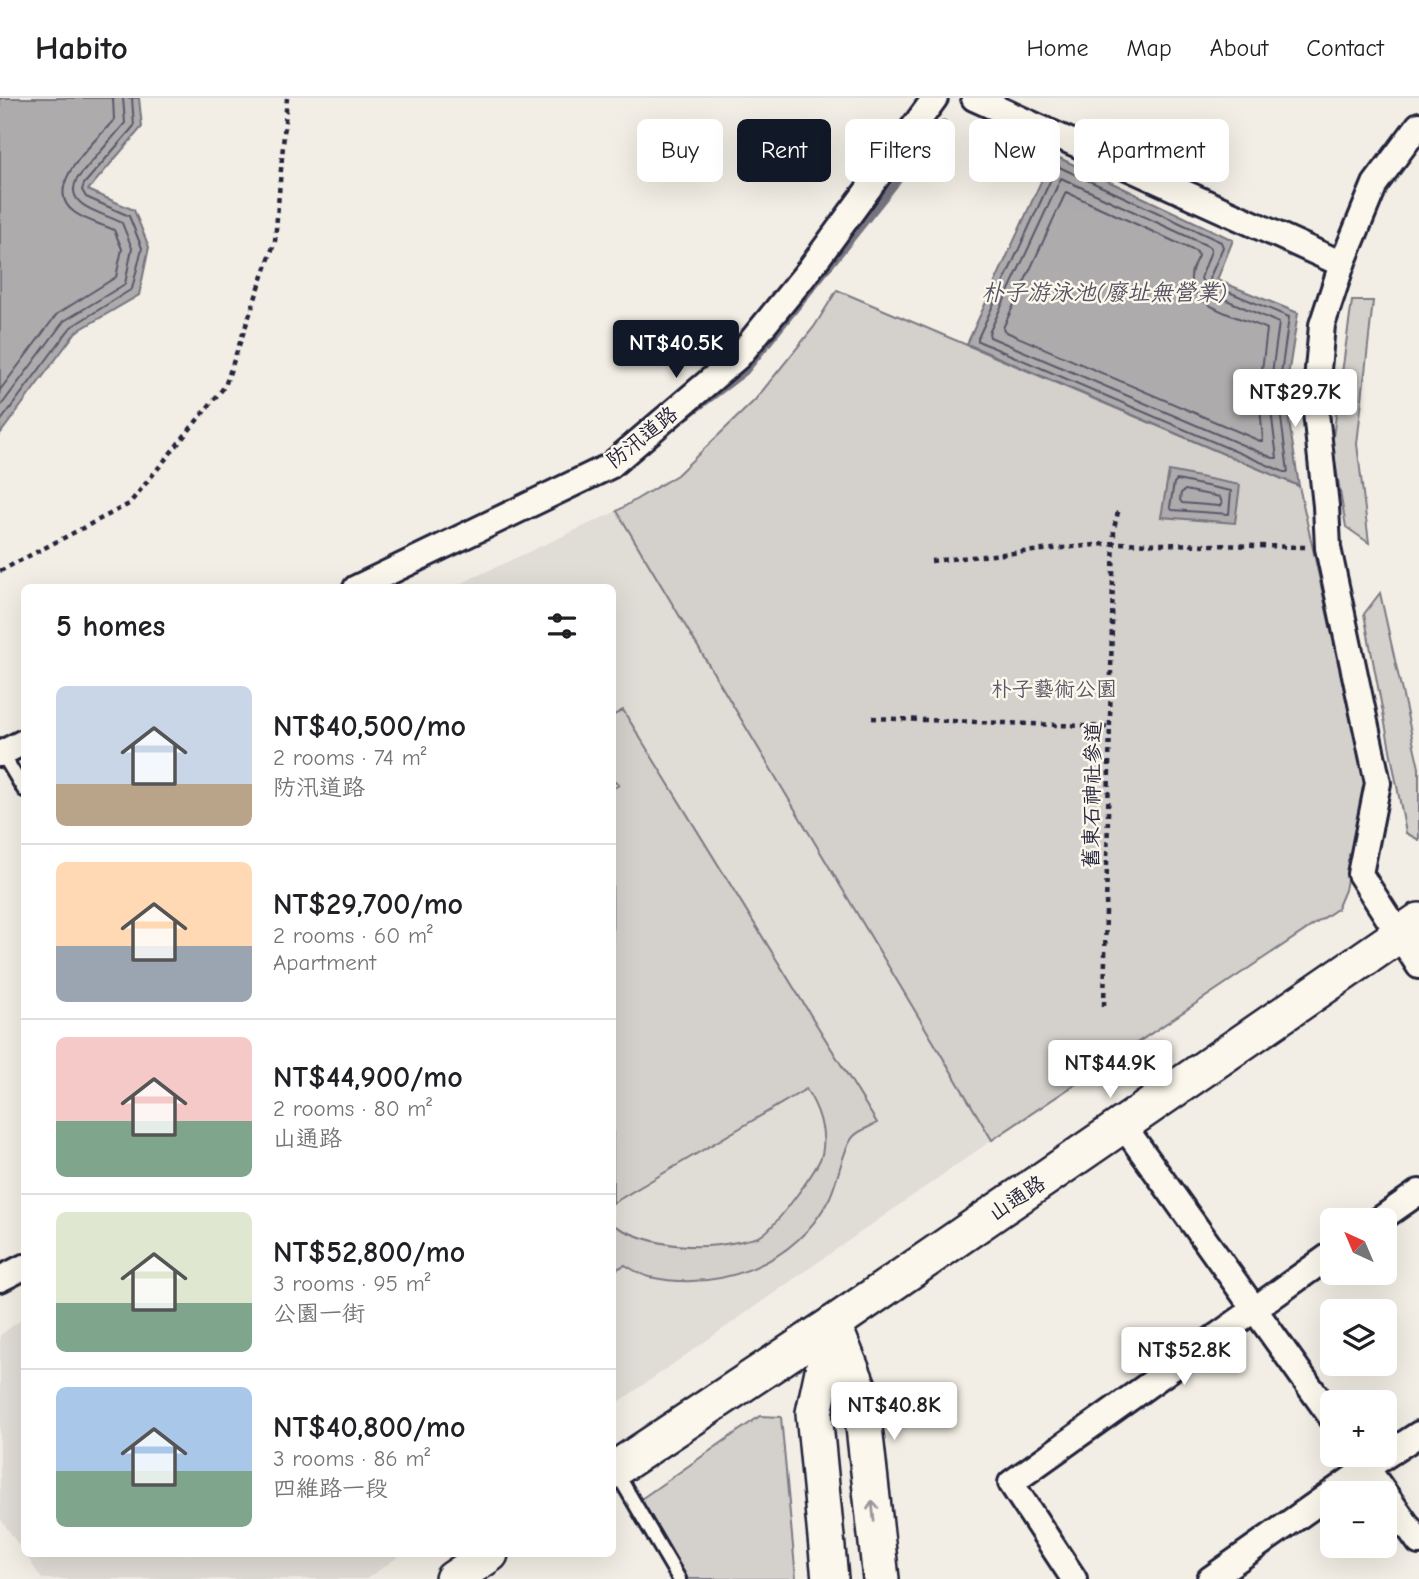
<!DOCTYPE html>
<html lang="en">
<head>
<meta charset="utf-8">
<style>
  :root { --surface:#fff; --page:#f2f2f2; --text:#202124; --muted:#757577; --line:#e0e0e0; --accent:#111827 }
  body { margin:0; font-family:"Comic Neue","LXGW WenKai TC",sans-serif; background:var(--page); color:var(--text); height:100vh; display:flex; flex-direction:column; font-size:26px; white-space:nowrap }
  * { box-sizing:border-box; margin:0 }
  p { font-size:23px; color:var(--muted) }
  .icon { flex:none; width:38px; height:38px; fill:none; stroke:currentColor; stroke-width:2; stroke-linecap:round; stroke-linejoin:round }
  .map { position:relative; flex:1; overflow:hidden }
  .side { position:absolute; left:21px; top:486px; width:595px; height:973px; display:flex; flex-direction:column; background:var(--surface); border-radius:10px; box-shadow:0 7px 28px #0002 }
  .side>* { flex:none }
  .hud { position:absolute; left:637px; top:21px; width:665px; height:63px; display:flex; gap:14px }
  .needle { width:46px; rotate:316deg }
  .buttons { position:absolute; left:1320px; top:1110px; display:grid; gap:14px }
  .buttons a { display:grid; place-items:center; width:77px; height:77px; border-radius:10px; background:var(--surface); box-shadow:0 7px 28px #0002; font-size:35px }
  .price { position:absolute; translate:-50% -60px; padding:0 16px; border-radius:7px; background:#fff; color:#222; font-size:23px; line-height:46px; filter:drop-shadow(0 2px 4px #0008) }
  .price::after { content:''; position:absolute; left:50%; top:42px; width:21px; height:16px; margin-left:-10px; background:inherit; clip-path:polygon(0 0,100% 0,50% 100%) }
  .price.active { background:var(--accent); color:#fff }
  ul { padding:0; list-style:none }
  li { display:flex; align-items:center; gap:21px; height:175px; padding:0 35px }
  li+li { border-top:2px solid var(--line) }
  li span { display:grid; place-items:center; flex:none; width:196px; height:140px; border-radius:10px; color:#555 }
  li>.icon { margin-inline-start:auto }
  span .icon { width:84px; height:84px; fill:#fffc; stroke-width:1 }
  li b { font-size:30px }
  h2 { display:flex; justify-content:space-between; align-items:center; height:84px; padding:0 35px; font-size:30px }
  .chip { padding:0 24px; border-radius:10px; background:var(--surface); box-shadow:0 7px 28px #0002; font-size:24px; line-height:63px }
  .chip.active { background:var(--accent); color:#fff }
  header { display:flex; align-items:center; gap:42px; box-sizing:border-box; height:98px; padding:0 35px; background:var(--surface); border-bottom:2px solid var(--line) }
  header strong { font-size:33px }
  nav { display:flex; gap:38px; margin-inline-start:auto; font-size:24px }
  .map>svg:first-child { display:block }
  .built { fill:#e0dcd6 }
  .green { fill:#d4d1cc; stroke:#7b7a84; stroke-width:2 }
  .water { fill:#aeabad; stroke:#76747f; stroke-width:2 }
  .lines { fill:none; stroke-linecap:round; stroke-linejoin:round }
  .shore { stroke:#5a5969; stroke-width:2 }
  .stream { stroke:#76747f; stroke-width:7 }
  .lane-casing { stroke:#22223b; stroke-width:18 }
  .street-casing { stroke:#22223b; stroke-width:30 }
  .secondary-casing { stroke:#22223b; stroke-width:40 }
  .path { stroke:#22223b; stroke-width:4.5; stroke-dasharray:5 5; stroke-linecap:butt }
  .lane { stroke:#fbf7ec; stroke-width:12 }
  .street { stroke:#fbf7ec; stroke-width:24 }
  .secondary { stroke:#fbf7ec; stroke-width:35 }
  .oneway { stroke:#99979c }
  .labels { text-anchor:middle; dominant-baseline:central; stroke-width:5; stroke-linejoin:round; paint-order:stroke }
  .street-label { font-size:21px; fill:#22223b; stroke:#fbf7ec }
  .park-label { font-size:21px; fill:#575766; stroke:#fbf7ec }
  .water-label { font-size:23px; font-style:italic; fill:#535263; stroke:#fbf7ec }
</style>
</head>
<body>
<header>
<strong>Habito</strong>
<nav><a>Home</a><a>Map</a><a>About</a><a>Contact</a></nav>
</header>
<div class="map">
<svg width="1419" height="1481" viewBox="0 0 1419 1481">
  <rect width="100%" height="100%" fill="#f2eee5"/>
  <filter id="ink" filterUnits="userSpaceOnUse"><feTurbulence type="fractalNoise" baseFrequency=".0143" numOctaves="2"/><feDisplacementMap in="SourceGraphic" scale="14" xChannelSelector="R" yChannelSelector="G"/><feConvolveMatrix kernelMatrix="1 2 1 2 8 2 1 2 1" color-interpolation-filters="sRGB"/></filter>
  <g filter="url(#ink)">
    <g class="built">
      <polygon points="617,413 992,1042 613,1308 612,490 451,490"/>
      <polygon points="24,1220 24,1455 0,1420 0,1237"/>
      <polygon points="25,1456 402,1456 366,1481 42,1481"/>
    </g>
    <g class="green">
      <polygon points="837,192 1299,388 1365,687 1345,792 1337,811 992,1042 617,413 677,377 755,302 814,229"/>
      <polygon points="1352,203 1373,203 1357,346 1369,445 1346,429 1332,346"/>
      <polygon points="1380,495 1419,670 1419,742 1406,735 1364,516"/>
      <path d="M623 612 877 1025C870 1029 860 1032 854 1038 843 1049 837 1088 828 1103 793 1167 719 1194 649 1179 641 1177 632 1171 625 1167L613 1173V1127C653 1149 697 1153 742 1143 748 1141 757 1141 762 1137 775 1129 819 1070 822 1056 827 1034 818 1009 806 991L613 1105 612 691 619 687 613 682 612 618Z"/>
      <polygon points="760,1318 781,1319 796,1481 688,1481 641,1401"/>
    </g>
    <g class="water">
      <polygon points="0,0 139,0 142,29 88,92 134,112 149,149 139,197 76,234 0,336"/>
      <polygon points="1053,57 1233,142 1217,182 1298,215 1285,297 1299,388 967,246"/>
      <polygon points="1169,373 1240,387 1235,425 1161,419"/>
    </g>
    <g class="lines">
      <g class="shore">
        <polygon points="1057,68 1221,144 1223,149 1210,179 1212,187 1289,219 1278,297 1288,374 1284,374 978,243 978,240"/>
        <polygon points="1061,80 1210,149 1211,153 1201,180 1206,193 1279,225 1269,297 1277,360 1273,360 990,239 989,235"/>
        <path d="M1066 94 1197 154 1198 158C1195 164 1191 171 1191 179 1188 210 1245 220 1267 231L1259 297 1263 343H1260L1004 233 1003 230Z"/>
        <path d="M0 292 57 216 116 179 122 151 114 132C101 126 86 123 74 114 40 89 97 42 114 22L113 0"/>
        <path d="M0 309 64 223 125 186 132 150 122 125C105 115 62 109 77 81L125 25 123 0"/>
        <polyline points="0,324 71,229 132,191 142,150 129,118 86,99 82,92 84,86 134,28 132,0"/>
        <polygon points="1177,382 1231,393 1229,416 1172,412 1170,409 1174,385"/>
        <polygon points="1185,392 1220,399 1222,406 1219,408 1182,405 1180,402 1181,395"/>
      </g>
      <polyline class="stream" points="687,318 745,274 944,25"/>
      <g class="lane-casing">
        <g id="lane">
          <polyline points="2,655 24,692"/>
          <polyline points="615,1372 679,1481"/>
        </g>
      </g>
      <g class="street-casing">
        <g id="street">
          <polyline points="974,0 1342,166 1322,227 1315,305 1326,408 1328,450 1378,685 1360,776 1419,868"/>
          <polyline points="1342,166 1375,86 1419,27"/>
          <polyline points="356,490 610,368 739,258 809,172 935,0"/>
          <polyline points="0,656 24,644"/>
          <polyline points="1123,1027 1332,1320"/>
          <polyline points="1379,1122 1419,1094"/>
          <polyline points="0,1181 24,1169"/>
          <polyline points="1359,1359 1419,1444"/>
          <polyline points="1074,1481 1011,1385 1332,1156"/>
          <polyline points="1210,1481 1367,1370 1419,1336"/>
        </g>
      </g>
      <g class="secondary-casing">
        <g id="secondary">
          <polyline points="833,1226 860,1293 881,1481"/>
          <polyline points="612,1373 833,1226 1419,823"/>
          <polyline points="453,1481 490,1456"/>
          <polyline points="830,1481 814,1315 833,1226"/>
        </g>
      </g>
      <g class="path">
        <polyline points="931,463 1115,445 1306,449"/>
        <polyline points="0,473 129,406 225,288 275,143 287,0"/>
        <polyline points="872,620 1110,629"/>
        <polyline points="1104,908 1114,430 1119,410"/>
      </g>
      <use href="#lane" class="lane"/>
      <use href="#street" class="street"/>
      <use href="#secondary" class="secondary"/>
    </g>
    <defs><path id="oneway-shaft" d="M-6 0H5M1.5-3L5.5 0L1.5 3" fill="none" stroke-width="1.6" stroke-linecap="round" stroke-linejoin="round" transform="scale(1.75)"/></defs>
    <use class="oneway" href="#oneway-shaft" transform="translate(873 1413) rotate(-96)"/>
  </g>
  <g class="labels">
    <g class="street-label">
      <text transform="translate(642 339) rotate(-39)">防汛道路</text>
      <text transform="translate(1092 697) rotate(-89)">舊東石神社參道</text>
      <text transform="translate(1017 1100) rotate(-34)">山通路</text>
    </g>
    <g class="park-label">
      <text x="1054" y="591">朴子藝術公園</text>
    </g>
    <g class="water-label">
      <text x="1104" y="194">朴子游泳池(廢址無營業)</text>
    </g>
  </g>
</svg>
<div class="buttons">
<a><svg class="needle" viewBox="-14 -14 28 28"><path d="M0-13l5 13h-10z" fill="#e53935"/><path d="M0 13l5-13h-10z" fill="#757577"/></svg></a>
<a><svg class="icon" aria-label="layers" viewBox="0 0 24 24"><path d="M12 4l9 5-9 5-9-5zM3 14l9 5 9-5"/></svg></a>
<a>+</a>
<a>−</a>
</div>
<b class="price active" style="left:676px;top:282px">NT$40.5K</b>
<b class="price" style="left:1295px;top:331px">NT$29.7K</b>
<b class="price" style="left:1110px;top:1002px">NT$44.9K</b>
<b class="price" style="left:1184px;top:1289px">NT$52.8K</b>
<b class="price" style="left:894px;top:1344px">NT$40.8K</b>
<div class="hud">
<a class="chip">Buy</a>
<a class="chip active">Rent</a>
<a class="chip">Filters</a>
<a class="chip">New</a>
<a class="chip">Apartment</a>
</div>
<section class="side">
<h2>5 homes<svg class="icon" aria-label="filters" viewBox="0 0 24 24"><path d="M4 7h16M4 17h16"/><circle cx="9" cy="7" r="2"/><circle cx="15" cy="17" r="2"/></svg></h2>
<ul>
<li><span style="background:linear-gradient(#c9d6e8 70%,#b9a48a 0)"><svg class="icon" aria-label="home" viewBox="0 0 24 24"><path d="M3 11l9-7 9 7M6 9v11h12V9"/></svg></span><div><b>NT$40,500/mo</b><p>2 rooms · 74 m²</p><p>防汛道路</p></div></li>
<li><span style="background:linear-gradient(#ffd9b3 60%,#9aa5b1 0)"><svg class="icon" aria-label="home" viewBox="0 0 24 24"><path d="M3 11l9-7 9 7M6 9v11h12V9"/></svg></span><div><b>NT$29,700/mo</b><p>2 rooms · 60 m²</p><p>Apartment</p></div></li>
<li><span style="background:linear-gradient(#f6c9c9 60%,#7fa58c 0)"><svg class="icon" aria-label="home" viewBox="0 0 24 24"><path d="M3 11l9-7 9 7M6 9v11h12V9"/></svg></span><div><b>NT$44,900/mo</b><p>2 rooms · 80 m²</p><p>山通路</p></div></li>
<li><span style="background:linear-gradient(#dfe7d0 65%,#7fa58c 0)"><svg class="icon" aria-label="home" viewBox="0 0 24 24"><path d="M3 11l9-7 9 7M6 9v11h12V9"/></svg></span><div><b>NT$52,800/mo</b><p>3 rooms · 95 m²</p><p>公園一街</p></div></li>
<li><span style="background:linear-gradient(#a9c7e8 60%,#7fa58c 0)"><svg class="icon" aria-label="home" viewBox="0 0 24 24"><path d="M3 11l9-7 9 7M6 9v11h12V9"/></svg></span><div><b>NT$40,800/mo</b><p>3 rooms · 86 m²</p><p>四維路一段</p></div></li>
</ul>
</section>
</div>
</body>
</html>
